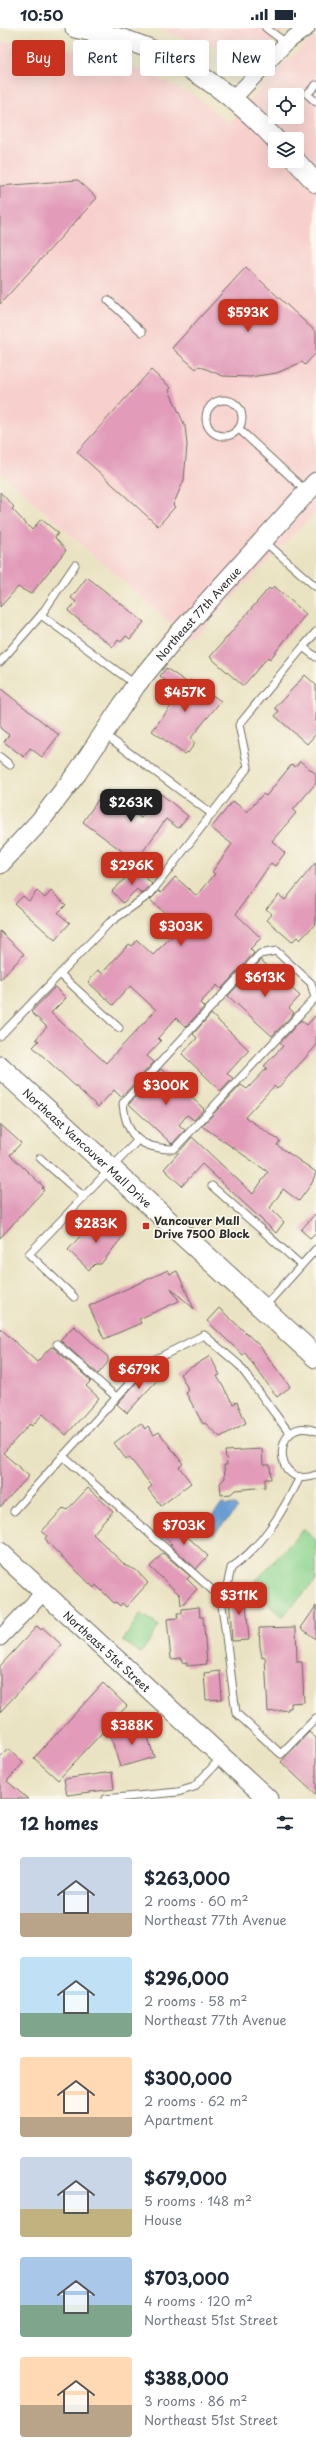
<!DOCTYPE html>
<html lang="en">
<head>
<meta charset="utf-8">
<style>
  :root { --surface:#fff; --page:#f2f2f3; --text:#1f2937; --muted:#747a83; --accent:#c8321e }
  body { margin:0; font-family:"Playpen Sans",sans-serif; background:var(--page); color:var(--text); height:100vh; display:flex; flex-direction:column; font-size:15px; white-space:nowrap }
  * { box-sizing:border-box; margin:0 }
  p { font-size:13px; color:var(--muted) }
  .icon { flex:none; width:22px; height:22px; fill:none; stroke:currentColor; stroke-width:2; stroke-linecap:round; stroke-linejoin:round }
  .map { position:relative; height:1771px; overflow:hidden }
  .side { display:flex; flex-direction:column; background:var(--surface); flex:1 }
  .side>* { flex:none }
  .hud { position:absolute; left:12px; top:12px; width:292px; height:36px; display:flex; gap:8px }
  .buttons { position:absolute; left:268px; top:60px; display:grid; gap:8px }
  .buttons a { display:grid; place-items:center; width:36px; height:36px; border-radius:4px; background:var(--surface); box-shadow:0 4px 16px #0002; font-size:20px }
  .price { position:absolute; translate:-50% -34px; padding:0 9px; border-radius:8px; background:var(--accent); color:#fff; font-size:13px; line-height:26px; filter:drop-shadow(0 1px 2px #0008) }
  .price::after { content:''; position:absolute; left:50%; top:24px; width:12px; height:9px; margin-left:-6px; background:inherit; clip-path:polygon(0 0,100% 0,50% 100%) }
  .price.selected { background:#222; color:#fff }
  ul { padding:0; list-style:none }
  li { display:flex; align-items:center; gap:12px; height:100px; padding:0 20px }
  li span { display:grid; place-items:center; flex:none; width:112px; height:80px; border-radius:4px; color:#555 }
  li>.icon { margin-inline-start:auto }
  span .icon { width:48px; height:48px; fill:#fffc; stroke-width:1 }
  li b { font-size:17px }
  h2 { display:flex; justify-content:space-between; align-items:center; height:48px; padding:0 20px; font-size:17px }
  .chip { padding:0 14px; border-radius:4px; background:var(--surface); box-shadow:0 4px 16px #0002; font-size:14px; line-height:36px }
  .chip.selected { background:var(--accent); color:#fff }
  .status { display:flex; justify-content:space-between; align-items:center; height:28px; padding:0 20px; background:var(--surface); direction:ltr }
  .status svg { height:11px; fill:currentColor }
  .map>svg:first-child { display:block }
  .built { fill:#f7d0cd; fill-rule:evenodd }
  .green { fill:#8ed58f; stroke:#5c805d }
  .water { fill:#689dd4; stroke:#4a6480 }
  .building { fill:#e29cba }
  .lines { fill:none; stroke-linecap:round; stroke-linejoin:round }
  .service-casing { stroke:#6e6b60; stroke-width:9 }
  .minor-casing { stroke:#6e6b60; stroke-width:17 }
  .tertiary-casing { stroke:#6e6b60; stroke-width:21 }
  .secondary-casing { stroke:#6e6b60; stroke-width:23 }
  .service { stroke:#fff; stroke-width:7 }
  .minor { stroke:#fff; stroke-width:15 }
  .tertiary { stroke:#fff; stroke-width:19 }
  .secondary { stroke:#fff; stroke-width:21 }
  .poi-dot { fill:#c8321e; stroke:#fbf7ec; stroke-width:1.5 }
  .labels { text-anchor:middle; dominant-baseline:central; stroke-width:3.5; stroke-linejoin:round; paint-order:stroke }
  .street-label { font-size:11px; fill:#2b2b2b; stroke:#fbf7ec }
  .poi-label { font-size:11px; font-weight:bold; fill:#2b2b2b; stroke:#fbf7ec; text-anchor:start }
</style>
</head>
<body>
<div class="status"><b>10:50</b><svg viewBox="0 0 49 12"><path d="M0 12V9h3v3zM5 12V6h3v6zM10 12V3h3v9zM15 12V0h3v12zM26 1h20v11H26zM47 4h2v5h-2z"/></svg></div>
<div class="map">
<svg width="316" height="1771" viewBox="0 0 316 1771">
  <rect width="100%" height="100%" fill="#fbf7ec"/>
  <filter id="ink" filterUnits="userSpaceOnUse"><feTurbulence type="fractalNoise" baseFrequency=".025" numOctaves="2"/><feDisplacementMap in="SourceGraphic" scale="8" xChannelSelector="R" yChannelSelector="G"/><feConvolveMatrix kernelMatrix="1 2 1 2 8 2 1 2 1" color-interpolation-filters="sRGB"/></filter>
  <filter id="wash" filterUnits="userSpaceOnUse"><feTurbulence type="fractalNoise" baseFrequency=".012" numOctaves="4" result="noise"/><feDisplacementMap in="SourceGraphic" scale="16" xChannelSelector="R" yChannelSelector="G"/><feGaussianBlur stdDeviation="0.9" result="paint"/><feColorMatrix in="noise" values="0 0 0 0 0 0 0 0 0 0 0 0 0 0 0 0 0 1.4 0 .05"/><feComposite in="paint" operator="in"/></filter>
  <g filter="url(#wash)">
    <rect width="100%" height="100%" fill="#eae3c3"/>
    <g class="built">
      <polygon points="160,0 286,0 257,29 173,7"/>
      <path d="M316 8V483L191 613 0 444V13L63 20 122 33 194 67 230 96 277 42ZM275 67H297V89H275ZM275 111H297V133H275Z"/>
    </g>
    <g class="green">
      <polygon points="304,1501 316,1512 316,1552 282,1589 250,1559"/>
      <polygon points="140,1586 159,1598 141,1625 123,1613"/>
    </g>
    <polygon class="water" points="223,1475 227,1478 235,1477 238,1480 214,1506 203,1497"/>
    <g id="blocks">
      <g class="building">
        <polygon points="78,152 97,170 0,276 0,158"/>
        <polygon points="246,239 316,304 316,325 305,337 302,334 277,345 250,349 223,348 199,338 196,341 172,320"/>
        <polygon points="151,342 171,360 169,362 185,398 187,417 184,452 173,477 175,479 158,498 77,424"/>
        <polygon points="0,464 14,479 12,481 32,502 41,491 58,505 55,510 66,522 31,566 18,559 0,579"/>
        <polygon points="87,549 144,594 130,611 126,608 121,614 118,612 113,619 68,583 76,574 71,570"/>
        <polygon points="274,558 306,586 270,631 268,629 243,658 210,629 269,560 271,562"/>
        <polygon points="166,640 188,655 190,652 221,673 190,711 195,715 188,725 186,724 184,726 152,703 181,665 160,648"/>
        <polygon points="305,647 316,657 316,706 307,716 275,688 279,683 275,680"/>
        <polygon points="0,660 59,707 42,729 30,720 24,729 4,714 9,707 0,700"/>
        <polygon points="300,733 316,746 316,755 293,782 296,785 272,813 285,825 275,838 271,835 236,886 261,910 250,921 254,925 221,961 217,957 200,975 204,979 186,999 176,990 158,1010 161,1013 147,1028 154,1034 121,1069 114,1062 98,1079 33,1019 39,1013 36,1011 47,999 31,984 55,959 66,970 51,985 106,1035 156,982 130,958 113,977 88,954 98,942 102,945 129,916 132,918 137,912 153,927 172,908 165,902 174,893 150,872 159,863 161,865 175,849 197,868 215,846 212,844 232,816 211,800 233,773 247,784 263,766 266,768 292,736 295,739"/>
        <polygon points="108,762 121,771 118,774 141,790 161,766 188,788 178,800 166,791 134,836 120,826 122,823 83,794 104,763 106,764"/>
        <polygon points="316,834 316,895 300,912 297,909 292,914 267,892 272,886 266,881 279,867 285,872"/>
        <polygon points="136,840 152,856 142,866 137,861 123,875 112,863"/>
        <polygon points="37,863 45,870 51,863 66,877 58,885 70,895 55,912 15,876 23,868 29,873"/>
        <polygon points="0,903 24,926 0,952"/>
        <polygon points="261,932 300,968 289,980 294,985 272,1008 228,968"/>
        <polygon points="211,986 249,1022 227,1046 233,1050 221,1063 182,1026 197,1010 193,1006"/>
        <polygon points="316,987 316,1018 277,1061 274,1058 245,1089 280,1113 277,1117 316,1144 312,1155 299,1173 283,1161 270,1180 284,1194 276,1205 202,1136 182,1158 164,1141 192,1109 253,1166 268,1144 202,1098 241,1057 247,1061 267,1040 264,1038 283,1018 280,1015 301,992 307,997"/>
        <polygon points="161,1041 204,1081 194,1092 187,1087 179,1097 185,1102 172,1116 129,1076"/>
        <polygon points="0,1096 21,1115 10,1127 44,1159 42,1160 44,1162 0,1210"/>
        <polygon points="316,1185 316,1204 310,1210 301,1202"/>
        <polygon points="104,1190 124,1207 101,1236 95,1236 89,1242 68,1222 88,1199 93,1194 97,1198"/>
        <polygon points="168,1242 170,1246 177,1243 194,1281 171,1260 179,1273 139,1291 141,1295 104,1311 89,1278"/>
        <polygon points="219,1280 259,1317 290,1359 277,1369 245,1325 243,1327 207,1293"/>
        <polygon points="74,1298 108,1329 108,1334 98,1346 60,1312"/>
        <polygon points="0,1300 37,1334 51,1319 54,1320 91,1353 86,1358 99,1370 66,1407 43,1386 32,1398 30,1396 3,1425 29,1448 0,1479"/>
        <polygon points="210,1328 220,1347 217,1348 233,1376 237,1374 246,1395 220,1409 205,1395 203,1396 186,1365 188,1364 187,1359 180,1346"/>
        <polygon points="151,1339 161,1348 127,1385 117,1376"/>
        <polygon points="141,1395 145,1401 148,1398 154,1407 159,1404 183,1436 179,1439 191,1455 161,1478 148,1461 152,1458 129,1429 126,1431 114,1415"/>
        <polygon points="262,1421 263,1437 270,1437 271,1451 265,1451 265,1459 235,1462 231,1466 221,1467 220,1455 225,1450 224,1437 227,1437 225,1423"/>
        <polygon points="88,1460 113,1483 93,1506 126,1538 136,1542 148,1555 126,1579 122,1575 120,1578 116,1574 114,1575 96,1557 94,1560 49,1516 45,1510 47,1508 42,1503 64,1480 67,1482"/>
        <polygon points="172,1494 208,1528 196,1541 170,1517 172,1516 161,1506"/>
        <polygon points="163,1525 190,1548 187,1551 197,1561 181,1578 180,1567 150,1539"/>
        <polygon points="245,1562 249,1612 232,1613 229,1566 230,1563"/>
        <polygon points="316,1578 316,1611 301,1600"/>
        <polygon points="199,1579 200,1589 203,1589 207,1636 187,1638 187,1634 182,1635 182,1630 171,1631 167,1591 178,1590 177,1585 182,1585 182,1581"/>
        <polygon points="37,1598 41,1602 43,1600 62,1617 0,1684 0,1638"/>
        <polygon points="296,1599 297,1634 302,1634 304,1674 291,1675 291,1680 288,1680 288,1682 268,1684 265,1629 262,1630 260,1618 259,1600"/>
        <polygon points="220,1643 222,1671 206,1672 204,1645"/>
        <polygon points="103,1655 127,1678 58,1752 34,1730"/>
        <polygon points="144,1696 154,1729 120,1739 110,1706"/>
        <polygon points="309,1704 316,1710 316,1767 281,1734"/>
        <polygon points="8,1721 23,1735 7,1753 28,1771 0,1771 0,1729"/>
        <polygon points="112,1744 114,1761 67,1767 64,1751"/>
      </g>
    </g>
  </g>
  <g filter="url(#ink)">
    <use href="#blocks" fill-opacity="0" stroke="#6e6b60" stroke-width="1"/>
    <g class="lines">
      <g class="service-casing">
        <g id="service">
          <polyline points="266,0 286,15"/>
          <polyline points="316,57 307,66 316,74"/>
          <polyline points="108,272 142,304"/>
          <circle cx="224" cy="390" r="18"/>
          <polyline points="239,401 307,464"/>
          <polyline points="264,513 316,559"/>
          <polyline points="41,587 136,657"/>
          <polyline points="303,619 316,604"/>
          <polyline points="0,634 41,587 75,537"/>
          <polyline points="104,706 212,786"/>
          <polyline points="0,729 10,737"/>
          <path d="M276 923 311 955 315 970 174 1121C141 1121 126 1109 123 1075L260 926Z"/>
          <polyline points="60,946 119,1000"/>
          <polyline points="0,1008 109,895 150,866 248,739 239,697 303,619 316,629"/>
          <polyline points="40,1130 84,1169"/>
          <polyline points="212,1158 301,1237"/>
          <polyline points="74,1269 29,1226 137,1113"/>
          <polyline points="264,1279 316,1221"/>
          <polyline points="57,1316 116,1369"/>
          <path d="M316 1403C271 1386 271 1464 316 1447"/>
          <polyline points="63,1428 148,1335 204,1307 239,1337 290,1406"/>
          <polyline points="14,1483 63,1428 221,1570 236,1685 281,1726 316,1690"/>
          <path d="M221 1570 227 1558 231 1540C263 1518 283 1483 300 1449"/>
          <polyline points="105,1771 178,1764 194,1759 221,1730"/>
        </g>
      </g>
      <g class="minor-casing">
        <g id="minor">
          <polyline points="234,70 286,15 307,0"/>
          <polyline points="0,1610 44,1564"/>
        </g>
      </g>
      <g class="tertiary-casing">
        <g id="tertiary">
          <path d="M75 0C92 4 111 7 129 13 186 32 234 67 275 111"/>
          <polyline points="296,133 316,155"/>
          <path id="s1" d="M0 836 40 793 77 745 136 657 173 612 316 454"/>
          <path id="s2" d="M0 1524 268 1771"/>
        </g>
      </g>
      <g class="secondary-casing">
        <g id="secondary">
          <path id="s3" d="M0 1039 316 1329"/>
        </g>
      </g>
      <use href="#service" class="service"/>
      <use href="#minor" class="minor"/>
      <use href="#tertiary" class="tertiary"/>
      <use href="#secondary" class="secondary"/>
    </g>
  </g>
  <rect class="poi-dot" x="142" y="1194" width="8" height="8" rx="2"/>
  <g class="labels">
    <g class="street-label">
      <text stroke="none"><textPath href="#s1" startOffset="320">Northeast 77th Avenue</textPath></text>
      <text stroke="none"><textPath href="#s3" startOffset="119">Northeast Vancouver Mall Drive</textPath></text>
      <text stroke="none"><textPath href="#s2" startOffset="146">Northeast 51st Street</textPath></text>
    </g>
    <g class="poi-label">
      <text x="154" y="1192">Vancouver Mall<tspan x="154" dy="13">Drive 7500 Block</tspan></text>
    </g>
  </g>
</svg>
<div class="buttons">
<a><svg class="icon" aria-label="locate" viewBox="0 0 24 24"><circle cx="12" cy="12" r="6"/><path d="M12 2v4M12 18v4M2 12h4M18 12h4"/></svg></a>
<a><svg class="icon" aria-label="layers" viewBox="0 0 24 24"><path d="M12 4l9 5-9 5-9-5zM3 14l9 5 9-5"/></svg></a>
</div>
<b class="price" style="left:248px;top:305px">$593K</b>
<b class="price" style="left:185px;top:685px">$457K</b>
<b class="price selected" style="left:131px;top:795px">$263K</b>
<b class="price" style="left:132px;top:858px">$296K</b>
<b class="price" style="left:181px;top:919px">$303K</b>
<b class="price" style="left:265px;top:970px">$613K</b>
<b class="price" style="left:166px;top:1078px">$300K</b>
<b class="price" style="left:96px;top:1216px">$283K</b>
<b class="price" style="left:139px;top:1362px">$679K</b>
<b class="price" style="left:184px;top:1518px">$703K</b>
<b class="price" style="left:239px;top:1588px">$311K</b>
<b class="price" style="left:132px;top:1718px">$388K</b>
<div class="hud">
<a class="chip selected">Buy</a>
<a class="chip">Rent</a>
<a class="chip">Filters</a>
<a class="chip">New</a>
</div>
</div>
<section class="side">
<h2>12 homes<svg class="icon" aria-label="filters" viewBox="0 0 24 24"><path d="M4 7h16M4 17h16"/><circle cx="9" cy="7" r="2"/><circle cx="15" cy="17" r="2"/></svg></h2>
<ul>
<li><span style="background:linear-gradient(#c9d6e8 70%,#b9a48a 0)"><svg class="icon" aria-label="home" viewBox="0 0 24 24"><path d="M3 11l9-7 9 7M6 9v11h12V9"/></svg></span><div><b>$263,000</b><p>2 rooms · 60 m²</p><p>Northeast 77th Avenue</p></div></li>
<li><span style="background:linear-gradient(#bfe0f5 70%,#7fa58c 0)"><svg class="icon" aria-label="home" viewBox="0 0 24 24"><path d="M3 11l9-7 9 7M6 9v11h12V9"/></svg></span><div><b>$296,000</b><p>2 rooms · 58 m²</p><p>Northeast 77th Avenue</p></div></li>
<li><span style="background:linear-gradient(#ffd9b3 75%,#b9a48a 0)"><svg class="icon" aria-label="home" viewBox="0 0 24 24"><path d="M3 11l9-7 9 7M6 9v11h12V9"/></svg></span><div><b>$300,000</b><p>2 rooms · 62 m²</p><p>Apartment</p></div></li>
<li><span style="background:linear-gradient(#c9d6e8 65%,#c2b280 0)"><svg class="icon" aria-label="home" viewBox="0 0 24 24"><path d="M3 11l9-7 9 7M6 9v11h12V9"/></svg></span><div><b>$679,000</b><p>5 rooms · 148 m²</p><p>House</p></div></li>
<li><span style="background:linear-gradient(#a9c7e8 60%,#7fa58c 0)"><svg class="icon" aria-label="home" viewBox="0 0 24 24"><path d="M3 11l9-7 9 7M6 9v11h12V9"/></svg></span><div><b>$703,000</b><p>4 rooms · 120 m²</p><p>Northeast 51st Street</p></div></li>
<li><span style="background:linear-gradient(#ffd9b3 60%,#b9a48a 0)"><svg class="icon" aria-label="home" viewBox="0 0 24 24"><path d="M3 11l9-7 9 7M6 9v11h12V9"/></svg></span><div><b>$388,000</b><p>3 rooms · 86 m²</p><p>Northeast 51st Street</p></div></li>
</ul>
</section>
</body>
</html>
